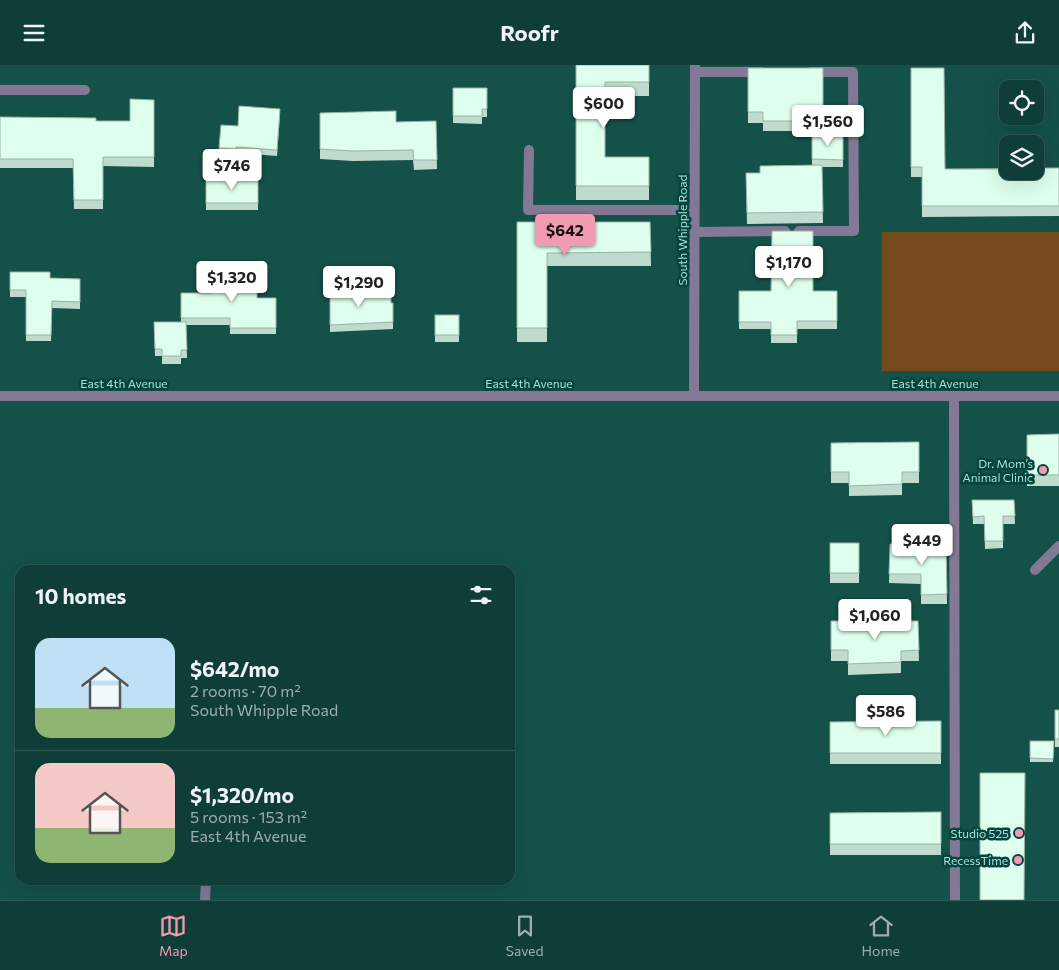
<!DOCTYPE html>
<html lang="en">
<head>
<meta charset="utf-8">
<style>
  :root { --surface:#0f3d37; --page:#1d4842; --text:#f1f3f6; --muted:#9baead; --line:#2f5652; --accent:#f29ab0 }
  body { margin:0; font-family:Commissioner,sans-serif; background:var(--page); color:var(--text); height:100vh; display:flex; flex-direction:column; font-size:19px; white-space:nowrap }
  * { box-sizing:border-box; margin:0 }
  p { font-size:16px; color:var(--muted) }
  .icon { flex:none; width:28px; height:28px; fill:none; stroke:currentColor; stroke-width:2; stroke-linecap:round; stroke-linejoin:round }
  .map { position:relative; flex:1; overflow:hidden }
  .sheet { position:absolute; left:15px; top:500px; width:500px; height:320px; display:flex; flex-direction:column; background:var(--surface); border-radius:15px; box-shadow:0 5px 20px #0002,0 0 0 1px var(--line) }
  .sheet>* { flex:none }
  .tools { position:absolute; left:999px; top:15px; display:grid; gap:10px }
  .tools a { display:grid; place-items:center; width:45px; height:45px; border-radius:10px; background:var(--surface); box-shadow:0 5px 20px #0002,0 0 0 1px var(--line); font-size:25px }
  .price { position:absolute; translate:-50% -42px; padding:0 11px; border-radius:5px; background:#fff; color:#222; font-size:16px; line-height:32px; filter:drop-shadow(0 1px 2px #0008) }
  .price::after { content:''; position:absolute; left:50%; top:30px; width:15px; height:11px; margin-left:-8px; background:inherit; clip-path:polygon(0 0,100% 0,50% 100%) }
  .price.selected { background:var(--accent); color:#111 }
  ul { padding:0; list-style:none }
  li { display:flex; align-items:center; gap:15px; height:125px; padding:0 20px }
  li+li { border-top:1px solid var(--line) }
  li span { display:grid; place-items:center; flex:none; width:140px; height:100px; border-radius:15px; color:#555 }
  li>.icon { margin-inline-start:auto }
  span .icon { width:60px; height:60px; fill:#fffc; stroke-width:1 }
  li b { font-size:21px }
  h2 { display:flex; justify-content:space-between; align-items:center; height:60px; padding:0 20px; font-size:21px }
  header { display:flex; justify-content:space-between; align-items:center; height:65px; padding:0 20px; background:var(--surface); font-size:22px; font-weight:700 }
  .dock { display:flex; justify-content:space-around; align-items:center; height:70px; border-top:1px solid var(--line); background:var(--surface); font-size:14px; color:var(--muted) }
  .dock a { display:grid; justify-items:center; gap:2px }
  .dock .selected { color:var(--accent) }
  .map>svg:first-child { display:block }
  .green { fill:#754a1d }
  .water { fill:#738842 }
  .lines { fill:none; stroke-linecap:round; stroke-linejoin:round }
  .service { stroke:#847995; stroke-width:10 }
  .minor { stroke:#847995; stroke-width:10 }
  .tertiary { stroke:#847995; stroke-width:10 }
  .wall { fill:#bfdbcd }
  .building { fill:#deffee; stroke:#9bb2a7 }
  .poi-dot { fill:#f29ab0; stroke:#03463f; stroke-width:2 }
  .labels { text-anchor:middle; dominant-baseline:central; stroke-width:5; stroke-linejoin:round; paint-order:stroke }
  .street-label { font-size:12px; fill:#afdfd7; stroke:#03463f }
  .poi-label { font-size:12px; fill:#afdfd7; stroke:#03463f; text-anchor:end }
</style>
</head>
<body>
<header><svg class="icon" aria-label="menu" viewBox="0 0 24 24"><path d="M4 6h16M4 12h16M4 18h16"/></svg>Roofr<svg class="icon" aria-label="share" viewBox="0 0 24 24"><path d="M12 15V3M7 8l5-5 5 5M5 13v7h14v-7"/></svg></header>
<div class="map">
<svg width="1059" height="835" viewBox="0 0 1059 835">
  <rect width="100%" height="100%" fill="#145149"/>
  <rect class="green" x="882" y="167" width="177" height="139"/>
  <rect class="water" x="878" y="535" width="33" height="15"/>
  <g class="lines">
    <g class="service">
      <polyline points="695,7 761,7"/>
      <polyline points="529,85 528,145 694,145"/>
      <polyline points="799,166 854,166 853,7 811,7"/>
      <polyline points="694,167 785,166"/>
      <polyline points="954,331 955,835"/>
      <polyline points="1035,505 1059,481"/>
    </g>
    <g class="minor">
      <polyline points="0,25 85,25"/>
      <polyline points="694,330 695,0"/>
      <polyline points="205,835 206,815"/>
    </g>
    <polyline class="tertiary" points="0,331 1059,331"/>
  </g>
  <g class="wall">
    <polygon points="576,0 649,0 649,31 605,31 605,92 649,92 649,135 576,135"/>
    <polygon points="748,3 823,3 823,66 763,66 763,58 748,58"/>
    <polygon points="911,3 945,104 1059,103 1059,151 922,152 922,112 911,112"/>
    <polygon points="453,23 487,23 487,52 482,52 482,59 453,58"/>
    <polygon points="154,35 154,102 103,101 103,144 74,144 73,103 0,103 0,52 96,56 130,56"/>
    <polygon points="320,48 396,57 436,56 437,104 414,105 413,95 353,96 320,94"/>
    <polygon points="280,50 277,91 236,88 236,90 219,89 219,83 238,61"/>
    <polygon points="812,68 843,69 843,102 822,102 823,158 747,159 746,108 760,108 812,100"/>
    <rect x="206" y="114" width="52" height="31"/>
    <polygon points="517,157 650,157 651,201 547,201 547,277 517,277"/>
    <polygon points="10,207 50,213 80,214 80,244 52,243 51,276 26,276 26,232 10,232"/>
    <polygon points="330,224 393,238 393,264 330,267"/>
    <polygon points="739,226 837,226 837,264 797,264 797,278 771,278 771,264 739,264"/>
    <polygon points="181,228 257,233 276,233 276,269 230,269 230,260 186,260 187,293 181,293 181,299 162,299 162,291 155,291 154,257 181,257"/>
    <rect x="435" y="250" width="24" height="27"/>
    <polygon points="1059,369 1059,421 1027,421 1027,370"/>
    <polygon points="919,377 919,418 902,418 902,430 849,431 849,418 831,418 831,378"/>
    <polygon points="972,435 1014,435 1015,459 1003,459 1003,483 985,484 984,459 973,459"/>
    <rect x="830" y="478" width="29" height="40"/>
    <polygon points="890,479 946,481 947,539 921,539 921,519 889,518"/>
    <polygon points="831,556 859,561 888,561 918,556 919,596 901,596 901,608 848,610 848,596 831,596"/>
    <rect x="1055" y="645" width="4" height="37"/>
    <polygon points="941,656 941,699 830,699 830,657"/>
    <polygon points="1030,676 1054,676 1053,697 1030,697"/>
    <polygon points="941,747 941,790 830,790 830,748"/>
  </g>
  <g class="building">
    <polygon points="576,0 649,0 649,17 605,17 605,92 649,92 649,121 576,121"/>
    <polygon points="748,3 823,3 823,56 763,56 763,47 748,47"/>
    <polygon points="911,3 944,3 945,104 1008,104 1008,106 1035,106 1035,103 1059,103 1059,141 922,141 922,102 911,102"/>
    <polygon points="453,23 487,23 487,44 482,44 482,51 453,51"/>
    <polygon points="130,34 154,35 154,92 103,92 103,135 74,135 73,94 0,94 0,52 96,53 96,56 130,56"/>
    <polygon points="239,41 280,44 277,85 236,82 236,84 219,83 221,60 238,61"/>
    <polygon points="396,46 396,57 436,56 437,95 414,95 413,85 353,86 320,84 320,48"/>
    <polygon points="812,68 843,69 843,95 812,94"/>
    <polygon points="822,100 823,147 747,148 746,108 760,108 760,101"/>
    <rect x="206" y="114" width="52" height="24"/>
    <polygon points="517,157 650,157 651,187 547,188 547,263 517,263"/>
    <polygon points="772,166 813,166 813,226 837,226 837,256 797,256 797,270 771,270 771,257 739,257 739,226 771,226"/>
    <polygon points="10,207 50,207 50,213 80,214 80,237 52,236 51,270 26,270 26,225 10,225"/>
    <polygon points="257,210 257,233 276,233 276,263 230,263 230,253 181,253 181,228 212,228 212,211"/>
    <polygon points="330,224 360,224 360,230 391,230 391,238 393,238 393,257 330,260"/>
    <rect x="435" y="250" width="24" height="20"/>
    <polygon points="154,257 186,257 187,285 181,285 181,291 162,291 162,284 155,284"/>
    <polygon points="1059,369 1059,410 1027,410 1027,370"/>
    <polygon points="919,377 919,407 902,407 902,419 849,421 849,407 831,407 831,378"/>
    <polygon points="972,435 1014,435 1015,451 1003,451 1003,476 985,476 984,451 973,452"/>
    <rect x="830" y="478" width="29" height="30"/>
    <polygon points="890,479 946,481 947,529 921,530 921,509 889,509"/>
    <polygon points="831,556 859,556 859,561 888,561 888,556 918,556 919,585 901,586 901,597 848,599 848,585 831,585"/>
    <rect x="1055" y="645" width="4" height="29"/>
    <polygon points="941,656 941,688 830,688 830,657"/>
    <polygon points="1030,676 1054,676 1053,694 1030,693"/>
    <polygon points="980,708 1025,708 1024,835 980,835"/>
    <polygon points="941,747 941,779 830,779 830,748"/>
  </g>
  <g class="poi-dot">
    <circle cx="1043" cy="405" r="5"/>
    <circle cx="1019" cy="768" r="5"/>
    <circle cx="1018" cy="795" r="5"/>
  </g>
  <g class="labels">
    <g class="street-label">
      <text transform="translate(682 165) rotate(-90)">South Whipple Road</text>
      <text x="124" y="318">East 4th Avenue</text>
      <text x="529" y="318">East 4th Avenue</text>
      <text x="935" y="318">East 4th Avenue</text>
    </g>
    <g class="poi-label">
      <text x="1033" y="398">Dr. Mom’s<tspan x="1033" dy="14">Animal Clinic</tspan></text>
      <text x="1009" y="768">Studio 525</text>
      <text x="1008" y="795">RecessTime</text>
    </g>
  </g>
</svg>
<div class="tools">
<a><svg class="icon" aria-label="locate" viewBox="0 0 24 24"><circle cx="12" cy="12" r="6"/><path d="M12 2v4M12 18v4M2 12h4M18 12h4"/></svg></a>
<a><svg class="icon" aria-label="layers" viewBox="0 0 24 24"><path d="M12 4l9 5-9 5-9-5zM3 14l9 5 9-5"/></svg></a>
</div>
<b class="price" style="left:604px;top:64px">$600</b>
<b class="price" style="left:828px;top:82px">$1,560</b>
<b class="price" style="left:232px;top:126px">$746</b>
<b class="price selected" style="left:565px;top:191px">$642</b>
<b class="price" style="left:789px;top:223px">$1,170</b>
<b class="price" style="left:232px;top:238px">$1,320</b>
<b class="price" style="left:359px;top:243px">$1,290</b>
<b class="price" style="left:922px;top:501px">$449</b>
<b class="price" style="left:875px;top:576px">$1,060</b>
<b class="price" style="left:886px;top:672px">$586</b>
<section class="sheet">
<h2>10 homes<svg class="icon" aria-label="filters" viewBox="0 0 24 24"><path d="M4 7h16M4 17h16"/><circle cx="9" cy="7" r="2"/><circle cx="15" cy="17" r="2"/></svg></h2>
<ul>
<li><span style="background:linear-gradient(#bfe0f5 70%,#8fb573 0)"><svg class="icon" aria-label="home" viewBox="0 0 24 24"><path d="M3 11l9-7 9 7M6 9v11h12V9"/></svg></span><div><b>$642/mo</b><p>2 rooms · 70 m²</p><p>South Whipple Road</p></div></li>
<li><span style="background:linear-gradient(#f6c9c9 65%,#8fb573 0)"><svg class="icon" aria-label="home" viewBox="0 0 24 24"><path d="M3 11l9-7 9 7M6 9v11h12V9"/></svg></span><div><b>$1,320/mo</b><p>5 rooms · 153 m²</p><p>East 4th Avenue</p></div></li>
</ul>
</section>
</div>
<nav class="dock">
<a class="selected"><svg class="icon" aria-label="map" viewBox="0 0 24 24"><path d="M3 6l6-2 6 2 6-2v14l-6 2-6-2-6 2zM9 4v14M15 6v14"/></svg>Map</a>
<a><svg class="icon" aria-label="saved" viewBox="0 0 24 24"><path d="M7 4h10v16l-5-4-5 4z"/></svg>Saved</a>
<a><svg class="icon" aria-label="home" viewBox="0 0 24 24"><path d="M3 11l9-7 9 7M6 9v11h12V9"/></svg>Home</a>
</nav>
</body>
</html>
